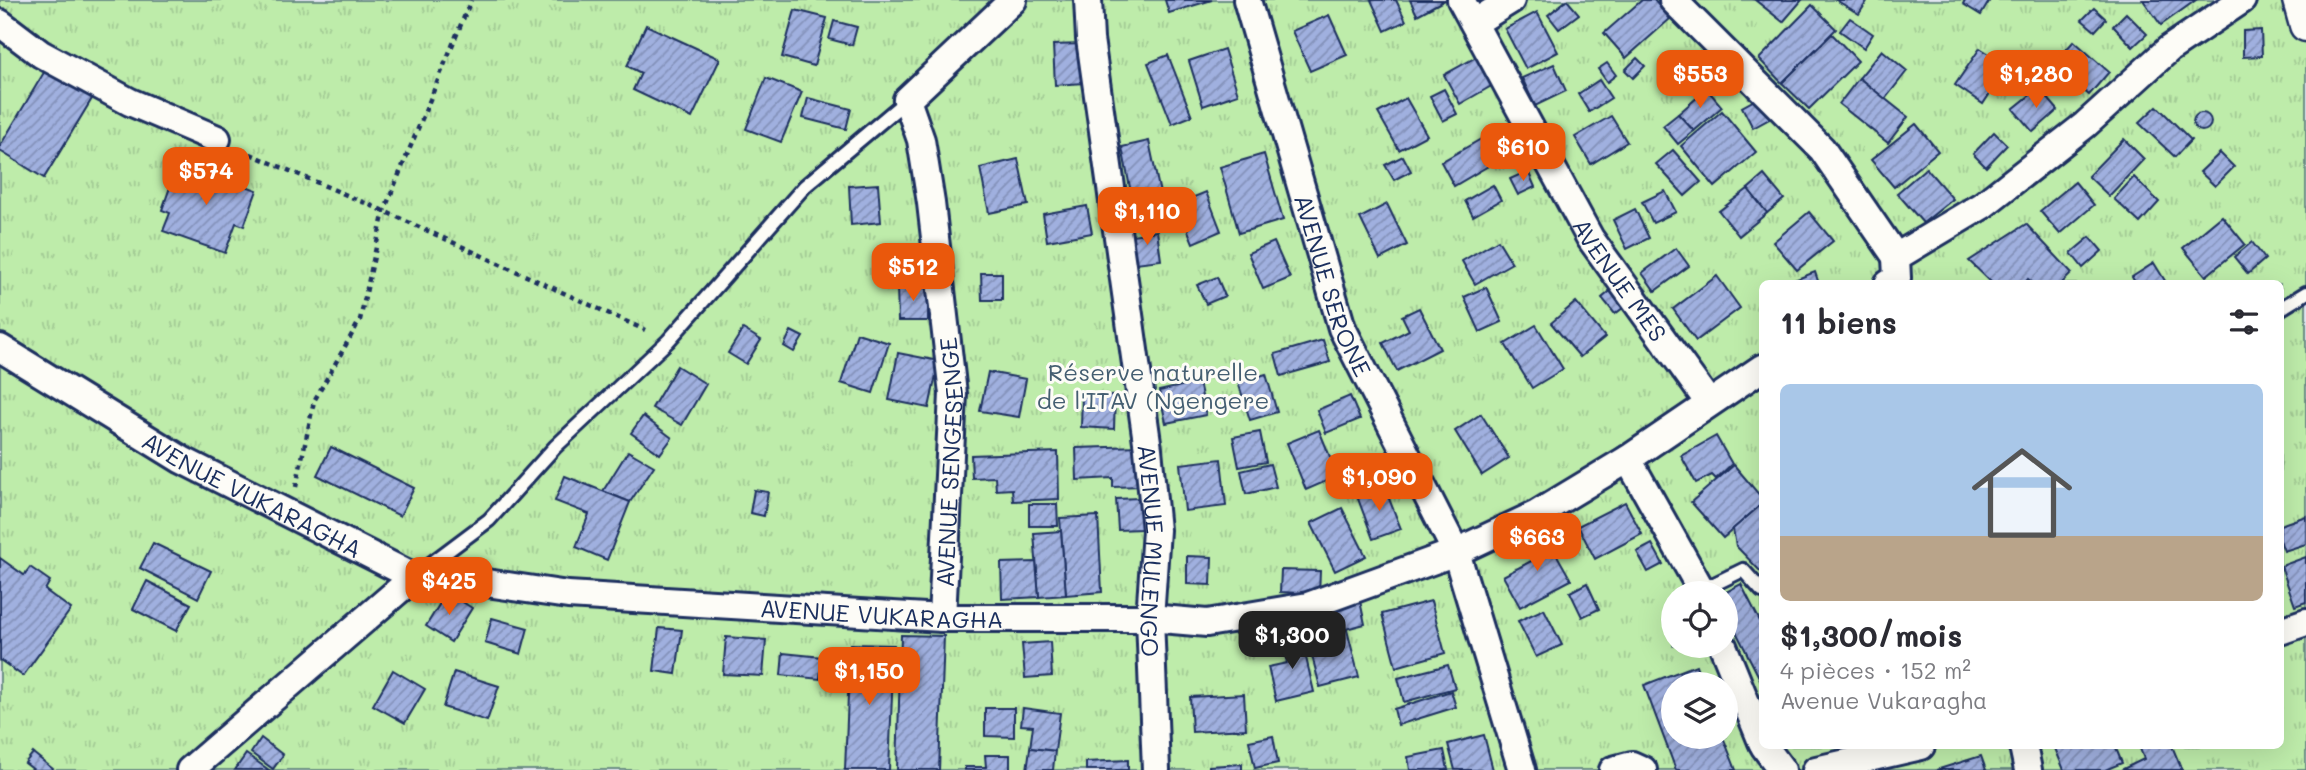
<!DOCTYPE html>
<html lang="fr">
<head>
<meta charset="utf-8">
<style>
  :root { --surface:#fff; --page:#f2f2f3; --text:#2b2b33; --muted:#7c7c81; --line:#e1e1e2; --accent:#ea580c }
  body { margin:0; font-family:Mali,sans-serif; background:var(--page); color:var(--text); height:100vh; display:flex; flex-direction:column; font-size:26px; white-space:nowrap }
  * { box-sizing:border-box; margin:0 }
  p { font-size:23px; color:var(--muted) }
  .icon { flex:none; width:38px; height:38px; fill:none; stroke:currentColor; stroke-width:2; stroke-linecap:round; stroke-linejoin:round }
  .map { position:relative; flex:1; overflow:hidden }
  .sheet { position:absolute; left:1759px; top:280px; width:525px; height:469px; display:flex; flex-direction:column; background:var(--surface); border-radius:10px; box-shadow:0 7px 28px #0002 }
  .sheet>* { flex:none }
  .fabs { position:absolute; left:1661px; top:581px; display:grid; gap:14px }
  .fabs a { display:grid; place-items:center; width:77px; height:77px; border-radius:50%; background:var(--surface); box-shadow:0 7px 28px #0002; font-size:35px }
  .price { position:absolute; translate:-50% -60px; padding:0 16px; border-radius:14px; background:var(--accent); color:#fff; font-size:23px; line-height:46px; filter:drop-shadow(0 2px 4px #0008) }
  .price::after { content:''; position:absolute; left:50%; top:42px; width:21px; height:16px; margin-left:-10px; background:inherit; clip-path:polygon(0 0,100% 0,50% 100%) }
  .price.active { background:#222; color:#fff }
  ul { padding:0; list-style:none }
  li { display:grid; align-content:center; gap:14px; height:371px; padding:0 21px }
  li+li { border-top:2px solid var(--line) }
  li span { display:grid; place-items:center; height:217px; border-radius:10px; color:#555 }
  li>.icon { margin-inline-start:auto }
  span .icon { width:126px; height:126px; fill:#fffc; stroke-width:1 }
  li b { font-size:30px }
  h2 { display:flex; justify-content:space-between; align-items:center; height:84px; padding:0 21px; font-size:30px }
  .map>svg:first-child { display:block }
  .park { fill:url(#park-tufts); stroke:#6c8e84; stroke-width:2; fill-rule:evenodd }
  .building { fill:url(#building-hatch); stroke:#1b2f5e; stroke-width:2 }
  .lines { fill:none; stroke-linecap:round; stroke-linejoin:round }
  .service-casing { stroke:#1b2f5e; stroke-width:18 }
  .minor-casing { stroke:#1b2f5e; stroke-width:32 }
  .tertiary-casing { stroke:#1b2f5e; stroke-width:37 }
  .path { stroke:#1b2f5e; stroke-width:4.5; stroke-dasharray:5 5; stroke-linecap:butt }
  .service { stroke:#fdfcf7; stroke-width:12 }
  .minor { stroke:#fdfcf7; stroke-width:26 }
  .tertiary { stroke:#fdfcf7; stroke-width:32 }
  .labels { text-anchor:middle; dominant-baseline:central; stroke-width:6; stroke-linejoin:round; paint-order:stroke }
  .street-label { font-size:24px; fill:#1b2f5e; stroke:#fdfcf7 }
  .park-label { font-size:24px; fill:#445e71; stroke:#fdfcf7 }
</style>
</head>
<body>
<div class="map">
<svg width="2306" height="770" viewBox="0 0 2306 770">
  <defs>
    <pattern id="park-tufts" width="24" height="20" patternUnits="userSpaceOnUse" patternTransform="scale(1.75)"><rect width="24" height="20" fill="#beecaa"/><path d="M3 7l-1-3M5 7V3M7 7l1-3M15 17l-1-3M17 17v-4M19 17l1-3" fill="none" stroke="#a3cb95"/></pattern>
    <pattern id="building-hatch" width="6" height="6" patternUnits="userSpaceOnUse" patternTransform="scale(1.75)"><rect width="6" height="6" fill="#a0b0df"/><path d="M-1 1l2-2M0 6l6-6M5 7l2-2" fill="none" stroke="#8290b8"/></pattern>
  </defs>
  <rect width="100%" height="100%" fill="#e1e5f0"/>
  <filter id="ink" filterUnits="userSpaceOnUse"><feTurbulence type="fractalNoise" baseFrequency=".0143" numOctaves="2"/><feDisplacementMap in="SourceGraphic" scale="14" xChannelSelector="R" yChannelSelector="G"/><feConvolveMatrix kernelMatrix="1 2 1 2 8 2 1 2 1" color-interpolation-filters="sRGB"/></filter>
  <g filter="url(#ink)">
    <path class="park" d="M0 0H2306V770H0ZM1762 284H2280V746H1762ZM1673 593H1726V646H1673ZM1673 684H1726V737H1673Z"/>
    <g class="building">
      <polygon points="1165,0 1212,0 1169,13"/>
      <polygon points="1371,0 1396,0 1406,21 1385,31"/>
      <polygon points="1410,0 1445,0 1417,15"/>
      <polygon points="1567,0 1579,14 1559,29 1548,15"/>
      <polygon points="1642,0 1654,0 1670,19 1626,58 1604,33"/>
      <polygon points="1755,0 1802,0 1783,22"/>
      <polygon points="1836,0 1868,0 1859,14"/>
      <polygon points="1965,0 1990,0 1981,15 1963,4"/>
      <polygon points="2143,0 2196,0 2161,25"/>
      <polygon points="1812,5 1836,29 1782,83 1759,59"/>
      <polygon points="2094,8 2106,19 2095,31 2082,20"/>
      <polygon points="795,10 827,18 814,66 782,57"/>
      <polygon points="1537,12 1558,52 1526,69 1505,29"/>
      <polygon points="2126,13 2147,34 2133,47 2113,26"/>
      <polygon points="1329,15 1347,55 1310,71 1292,31"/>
      <polygon points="1850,18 1873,34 1864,48 1840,31"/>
      <polygon points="834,21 857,27 852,45 829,39"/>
      <polygon points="646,25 720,59 692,118 633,90 641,73 627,66"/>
      <polygon points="2261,30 2262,56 2243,57 2243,31"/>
      <polygon points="1832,34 1858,61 1809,109 1782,83"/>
      <polygon points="2074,41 2109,72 2089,95 2053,64"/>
      <polygon points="1082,44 1084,83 1055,85 1053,45"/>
      <polygon points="1980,48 2008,66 1983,104 1955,85"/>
      <polygon points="1224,49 1238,94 1203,106 1189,61"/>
      <polygon points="1882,50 1907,71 1885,99 1859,78"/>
      <polygon points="1168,55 1192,116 1172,124 1148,63"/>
      <polygon points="1478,56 1495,84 1460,104 1444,75"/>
      <polygon points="1637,58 1645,66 1633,78 1625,70"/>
      <polygon points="1607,63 1616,75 1607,82 1598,69"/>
      <polygon points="1554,64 1566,91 1535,106 1522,78"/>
      <polygon points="46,69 93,97 44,178 0,151 0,146"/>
      <polygon points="766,78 802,92 781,142 746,129"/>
      <polygon points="1859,78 1908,117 1888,143 1839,104"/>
      <polygon points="1599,80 1611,98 1589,112 1578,94"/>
      <polygon points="2039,88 2058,110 2033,132 2013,109"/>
      <polygon points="1444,89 1457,114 1443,121 1430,96"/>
      <polygon points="1707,89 1722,107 1694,131 1678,114"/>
      <polygon points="1760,97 1771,118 1753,128 1742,107"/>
      <polygon points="808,98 851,109 846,129 803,118"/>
      <polygon points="1406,98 1427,135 1399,150 1378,113"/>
      <polygon points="2157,106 2191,140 2175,157 2139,123"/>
      <polygon points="1722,111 1756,152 1715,187 1681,146"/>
      <circle cx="2202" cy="122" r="9"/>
      <polygon points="1678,114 1694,131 1678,144 1663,126"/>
      <polygon points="1611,116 1627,142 1591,164 1575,137"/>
      <polygon points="1916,124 1938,151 1894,187 1871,160"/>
      <polygon points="1994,132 2007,145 1986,167 1973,154"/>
      <polygon points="1488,135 1502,158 1454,186 1441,162"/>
      <polygon points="2124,139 2144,159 2109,196 2088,176"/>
      <polygon points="1149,141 1162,203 1134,208 1122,147"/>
      <polygon points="1673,150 1701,182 1685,196 1656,164"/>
      <polygon points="2220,153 2234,167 2215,186 2200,172"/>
      <polygon points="1264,154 1283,220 1239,233 1220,167"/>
      <polygon points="1403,156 1411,171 1394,180 1385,165"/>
      <polygon points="1018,159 1028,205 989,213 980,168"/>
      <polygon points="179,162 257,190 244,226 236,223 225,253 163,231 170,213 162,210"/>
      <polygon points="1926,168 1953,199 1923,223 1897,193"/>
      <polygon points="1528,171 1535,187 1518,195 1510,179"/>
      <polygon points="1764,175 1784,199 1767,213 1748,189"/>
      <polygon points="2134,177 2159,202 2140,223 2114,199"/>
      <polygon points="2075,182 2094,205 2060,234 2040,211"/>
      <polygon points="878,184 881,222 851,225 849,186"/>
      <polygon points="1493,185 1501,200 1473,216 1465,201"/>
      <polygon points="1748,189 1767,213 1739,236 1719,211"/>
      <polygon points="1665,191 1676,212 1653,223 1642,202"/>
      <polygon points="1206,192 1221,231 1193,243 1177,204"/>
      <polygon points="1387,204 1407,245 1380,259 1360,218"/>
      <polygon points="1087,206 1092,233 1047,241 1043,214"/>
      <polygon points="1635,209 1649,238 1627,249 1613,220"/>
      <polygon points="1809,212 1833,241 1797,270 1773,242"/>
      <polygon points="2222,216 2245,244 2206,276 2183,248"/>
      <polygon points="2026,224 2072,273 2061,284 2034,284 2028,279 2024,284 1993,284 1969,261"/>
      <polygon points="1157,231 1161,260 1136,263 1132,235"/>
      <polygon points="2090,237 2102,251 2083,268 2071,253"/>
      <polygon points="1498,240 1512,263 1475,284 1462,261"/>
      <polygon points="1274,242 1290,278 1263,289 1248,253"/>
      <polygon points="2252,242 2265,259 2248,274 2234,257"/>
      <polygon points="1676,248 1689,266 1655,291 1642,273"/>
      <polygon points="2154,263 2167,284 2136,284 2132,277"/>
      <polygon points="1815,272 1819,284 1784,284"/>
      <polygon points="981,273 1002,273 1002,300 982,300"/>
      <polygon points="1717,276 1740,308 1696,341 1673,309"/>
      <polygon points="1217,277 1225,296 1206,304 1197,285"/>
      <polygon points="897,285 928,285 928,321 898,321"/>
      <polygon points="1486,287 1502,322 1480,332 1464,297"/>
      <polygon points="1615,287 1628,304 1615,314 1602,298"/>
      <polygon points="1576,302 1605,337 1580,357 1551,323"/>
      <polygon points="1419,308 1440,349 1397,371 1383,343 1409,330 1402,316"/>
      <polygon points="1536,325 1563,369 1532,388 1505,344"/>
      <polygon points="743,329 761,340 746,364 728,353"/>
      <polygon points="791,331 803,337 794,352 784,346"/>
      <polygon points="857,333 889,343 873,393 841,383"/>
      <polygon points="1323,340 1330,362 1281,376 1275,354"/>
      <polygon points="898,353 939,361 929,408 889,400"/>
      <polygon points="677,366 706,384 682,425 652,408"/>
      <polygon points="988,372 1026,379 1019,417 980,411"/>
      <polygon points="1266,374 1277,412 1250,420 1238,382"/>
      <polygon points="1199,382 1206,415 1166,423 1159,391"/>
      <polygon points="1082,395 1115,396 1114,429 1081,427"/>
      <polygon points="1350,396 1360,419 1326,433 1317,410"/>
      <polygon points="1481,414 1509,458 1482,475 1455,431"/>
      <polygon points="643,416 672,438 660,454 631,433"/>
      <polygon points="1319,430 1338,476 1306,490 1287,443"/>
      <polygon points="1260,432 1266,462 1239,467 1233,437"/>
      <polygon points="1716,436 1732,464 1716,479 1712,475 1696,483 1681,456"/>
      <polygon points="1140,446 1142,486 1113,487 1113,478 1077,480 1076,448"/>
      <polygon points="331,447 414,488 400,516 317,475"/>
      <polygon points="628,451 654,466 630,502 603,491"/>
      <polygon points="1058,452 1059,499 1013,501 1012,489 996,490 995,477 972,478 971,455"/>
      <polygon points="1221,459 1226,506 1185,511 1180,464"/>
      <polygon points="1270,464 1276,487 1246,494 1241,471"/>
      <polygon points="1734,465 1762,498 1762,504 1723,538 1691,502"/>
      <polygon points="565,476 630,502 607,560 576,547 589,514 555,501"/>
      <polygon points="1384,486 1401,529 1373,539 1357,496"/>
      <polygon points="754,490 768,492 764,516 750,513"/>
      <polygon points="1140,498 1141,529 1118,530 1116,499"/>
      <polygon points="1625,502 1642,534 1595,559 1578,526"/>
      <polygon points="1029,504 1057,504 1058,526 1029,526"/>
      <polygon points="1762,504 1762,573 1736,546 1733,529"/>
      <polygon points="1342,508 1366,556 1335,571 1311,523"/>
      <polygon points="1098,516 1102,592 1066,595 1060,518"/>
      <polygon points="2306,516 2306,544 2284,551 2280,540 2280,525"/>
      <polygon points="1061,531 1066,595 1039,597 1034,533"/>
      <polygon points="1545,534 1571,580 1520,607 1503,576 1535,559 1526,544"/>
      <polygon points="153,543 211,571 198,598 140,568"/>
      <polygon points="1652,544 1663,564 1648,572 1637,552"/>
      <polygon points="1187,556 1212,557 1211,585 1187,584"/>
      <polygon points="2306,557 2306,602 2295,606 2281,566"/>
      <polygon points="0,558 24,575 30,567 50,581 45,590 71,609 23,676 0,660"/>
      <polygon points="1036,562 1039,597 1002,599 1001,563"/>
      <polygon points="1281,570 1320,571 1319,594 1280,592"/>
      <polygon points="147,581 191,604 176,631 133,609"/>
      <polygon points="1587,583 1599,609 1582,617 1570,592"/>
      <polygon points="1741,584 1762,625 1762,683 1726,612 1724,593"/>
      <polygon points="447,592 472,608 451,642 426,626"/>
      <polygon points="1360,601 1365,624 1307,639 1301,616"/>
      <polygon points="1431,601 1445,653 1396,667 1382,614"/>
      <polygon points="1544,609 1562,645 1536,657 1518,621"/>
      <polygon points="492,618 528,628 521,654 485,643"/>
      <polygon points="659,628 682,630 676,674 654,671"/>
      <polygon points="1347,630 1359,677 1320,687 1308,640"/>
      <polygon points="1300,632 1314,692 1276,701 1268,667 1287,663 1281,637"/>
      <polygon points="901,635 944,636 939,770 897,770"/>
      <polygon points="726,637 766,640 763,676 723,674"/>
      <polygon points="1050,642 1052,676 1025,678 1022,644"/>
      <polygon points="850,644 894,645 889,770 845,770"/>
      <polygon points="783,653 822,657 820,679 781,675"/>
      <polygon points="1448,665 1455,688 1404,702 1398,678"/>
      <polygon points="1696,665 1703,684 1673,684 1673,737 1723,737 1736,770 1676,770 1644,685"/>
      <polygon points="393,670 425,689 405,723 373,705"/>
      <polygon points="454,672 499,686 487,721 443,707"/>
      <polygon points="1451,691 1456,707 1398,725 1394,709"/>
      <polygon points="1244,694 1246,729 1192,732 1190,697"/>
      <polygon points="985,708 1014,708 1014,737 985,736"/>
      <polygon points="1023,708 1060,713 1055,751 1030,748 1033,726 1021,725"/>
      <polygon points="1484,735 1493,770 1455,770 1448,744"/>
      <polygon points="1273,736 1278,763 1255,768 1249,741"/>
      <polygon points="261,738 283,755 273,769 251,753"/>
      <polygon points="2054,746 2115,746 2122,763 2105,770 2064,770"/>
      <polygon points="2139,746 2172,746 2182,770 2121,770 2144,759"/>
      <polygon points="1030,748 1055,751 1053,770 1027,770"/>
      <polygon points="1444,750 1448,770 1410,770 1408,757"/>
      <polygon points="33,753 53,769 52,770 34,770 25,763"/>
      <polygon points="246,754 269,770 235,770"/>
      <polygon points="985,755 1010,755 1010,770 965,770 965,767 986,767"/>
      <polygon points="1981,756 1986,770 1936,770"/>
      <polygon points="1128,760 1128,770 1086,770 1086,762"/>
      <polygon points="1242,764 1242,770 1209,770 1209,766"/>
    </g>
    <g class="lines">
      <g class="service-casing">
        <g id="service">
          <polyline points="2280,309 2306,293"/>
          <polyline points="417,574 489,520 555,447 668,341 805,186 907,100"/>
          <polyline points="1702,590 1743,570 1762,591"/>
        </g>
      </g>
      <g class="minor-casing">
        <g id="minor">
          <path id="s1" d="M1088 0 1090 39 1148 449 1156 530 1150 618 1156 770"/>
          <path id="s2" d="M1247 0 1342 328 1456 552 1522 770"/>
          <path id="s3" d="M1461 0 1590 238 1709 403"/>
          <polyline points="1673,0 1822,149 1896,257"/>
          <polyline points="0,23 41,54 130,102 217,139"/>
          <polyline points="1474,23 1511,0"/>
          <polyline points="1888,284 1897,278 1896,257 1983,205 2085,125 2169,49 2242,0"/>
          <path id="s4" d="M0 348 182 460 414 577 466 580 568 595 942 618H1150L1207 623 1308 606 1456 552 1537 514 1628 459 1762 368"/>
          <polyline points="1628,459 1703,593"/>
          <path id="s5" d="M942 618 953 394 931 203 921 140 907 100 1013 0"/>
          <polyline points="2280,631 2306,622"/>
          <polyline points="1723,646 1762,742"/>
          <polyline points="1764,746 1782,770"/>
          <polyline points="2023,746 2028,770"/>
          <polyline points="190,770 414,577"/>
          <polyline points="1613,770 1632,765 1643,770"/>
          <polyline points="1816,770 1921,746"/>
        </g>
      </g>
      <g class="tertiary-casing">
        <polyline id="tertiary" points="2299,0 2306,25"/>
      </g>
      <g class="path">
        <polyline points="241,150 384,211 645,330"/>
        <polyline points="296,487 314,401 360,320 384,211 471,0"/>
      </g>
      <use href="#service" class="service"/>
      <use href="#minor" class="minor"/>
      <use href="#tertiary" class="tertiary"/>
    </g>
  </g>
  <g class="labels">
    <g class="street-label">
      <text stroke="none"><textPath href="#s3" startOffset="322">AVENUE MES</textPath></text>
      <text stroke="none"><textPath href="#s2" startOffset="298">AVENUE SERONE</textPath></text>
      <text stroke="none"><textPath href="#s5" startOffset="156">AVENUE SENGESENGE</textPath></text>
      <text stroke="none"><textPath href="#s4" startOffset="292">AVENUE VUKARAGHA</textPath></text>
      <text stroke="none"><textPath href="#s1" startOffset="555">AVENUE MULENGO</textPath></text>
      <text stroke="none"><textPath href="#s4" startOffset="943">AVENUE VUKARAGHA</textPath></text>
    </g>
    <g class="park-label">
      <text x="1153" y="371">Réserve naturelle<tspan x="1153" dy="28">de l'ITAV (Ngengere</tspan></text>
    </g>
  </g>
</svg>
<div class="fabs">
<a><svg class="icon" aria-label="locate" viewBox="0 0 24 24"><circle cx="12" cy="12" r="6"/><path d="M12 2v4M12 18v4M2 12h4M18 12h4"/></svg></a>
<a><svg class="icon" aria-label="layers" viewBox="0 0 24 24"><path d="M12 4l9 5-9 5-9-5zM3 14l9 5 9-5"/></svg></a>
</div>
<b class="price" style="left:1700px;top:110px">$553</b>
<b class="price" style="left:2036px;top:110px">$1,280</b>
<b class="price" style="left:1523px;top:183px">$610</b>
<b class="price" style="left:206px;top:207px">$574</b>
<b class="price" style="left:1147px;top:247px">$1,110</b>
<b class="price" style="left:913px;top:303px">$512</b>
<b class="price" style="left:1379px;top:513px">$1,090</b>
<b class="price" style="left:1537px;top:573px">$663</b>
<b class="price" style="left:449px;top:617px">$425</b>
<b class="price active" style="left:1292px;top:671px">$1,300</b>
<b class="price" style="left:869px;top:707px">$1,150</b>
<section class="sheet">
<h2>11 biens<svg class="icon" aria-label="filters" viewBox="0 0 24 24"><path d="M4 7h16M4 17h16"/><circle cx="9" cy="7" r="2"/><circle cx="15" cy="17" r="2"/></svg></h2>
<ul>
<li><span style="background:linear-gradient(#a9c7e8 70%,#b9a48a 0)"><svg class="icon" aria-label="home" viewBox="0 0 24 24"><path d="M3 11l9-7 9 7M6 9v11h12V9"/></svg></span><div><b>$1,300/mois</b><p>4 pièces · 152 m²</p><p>Avenue Vukaragha</p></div></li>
</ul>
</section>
</div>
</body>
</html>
